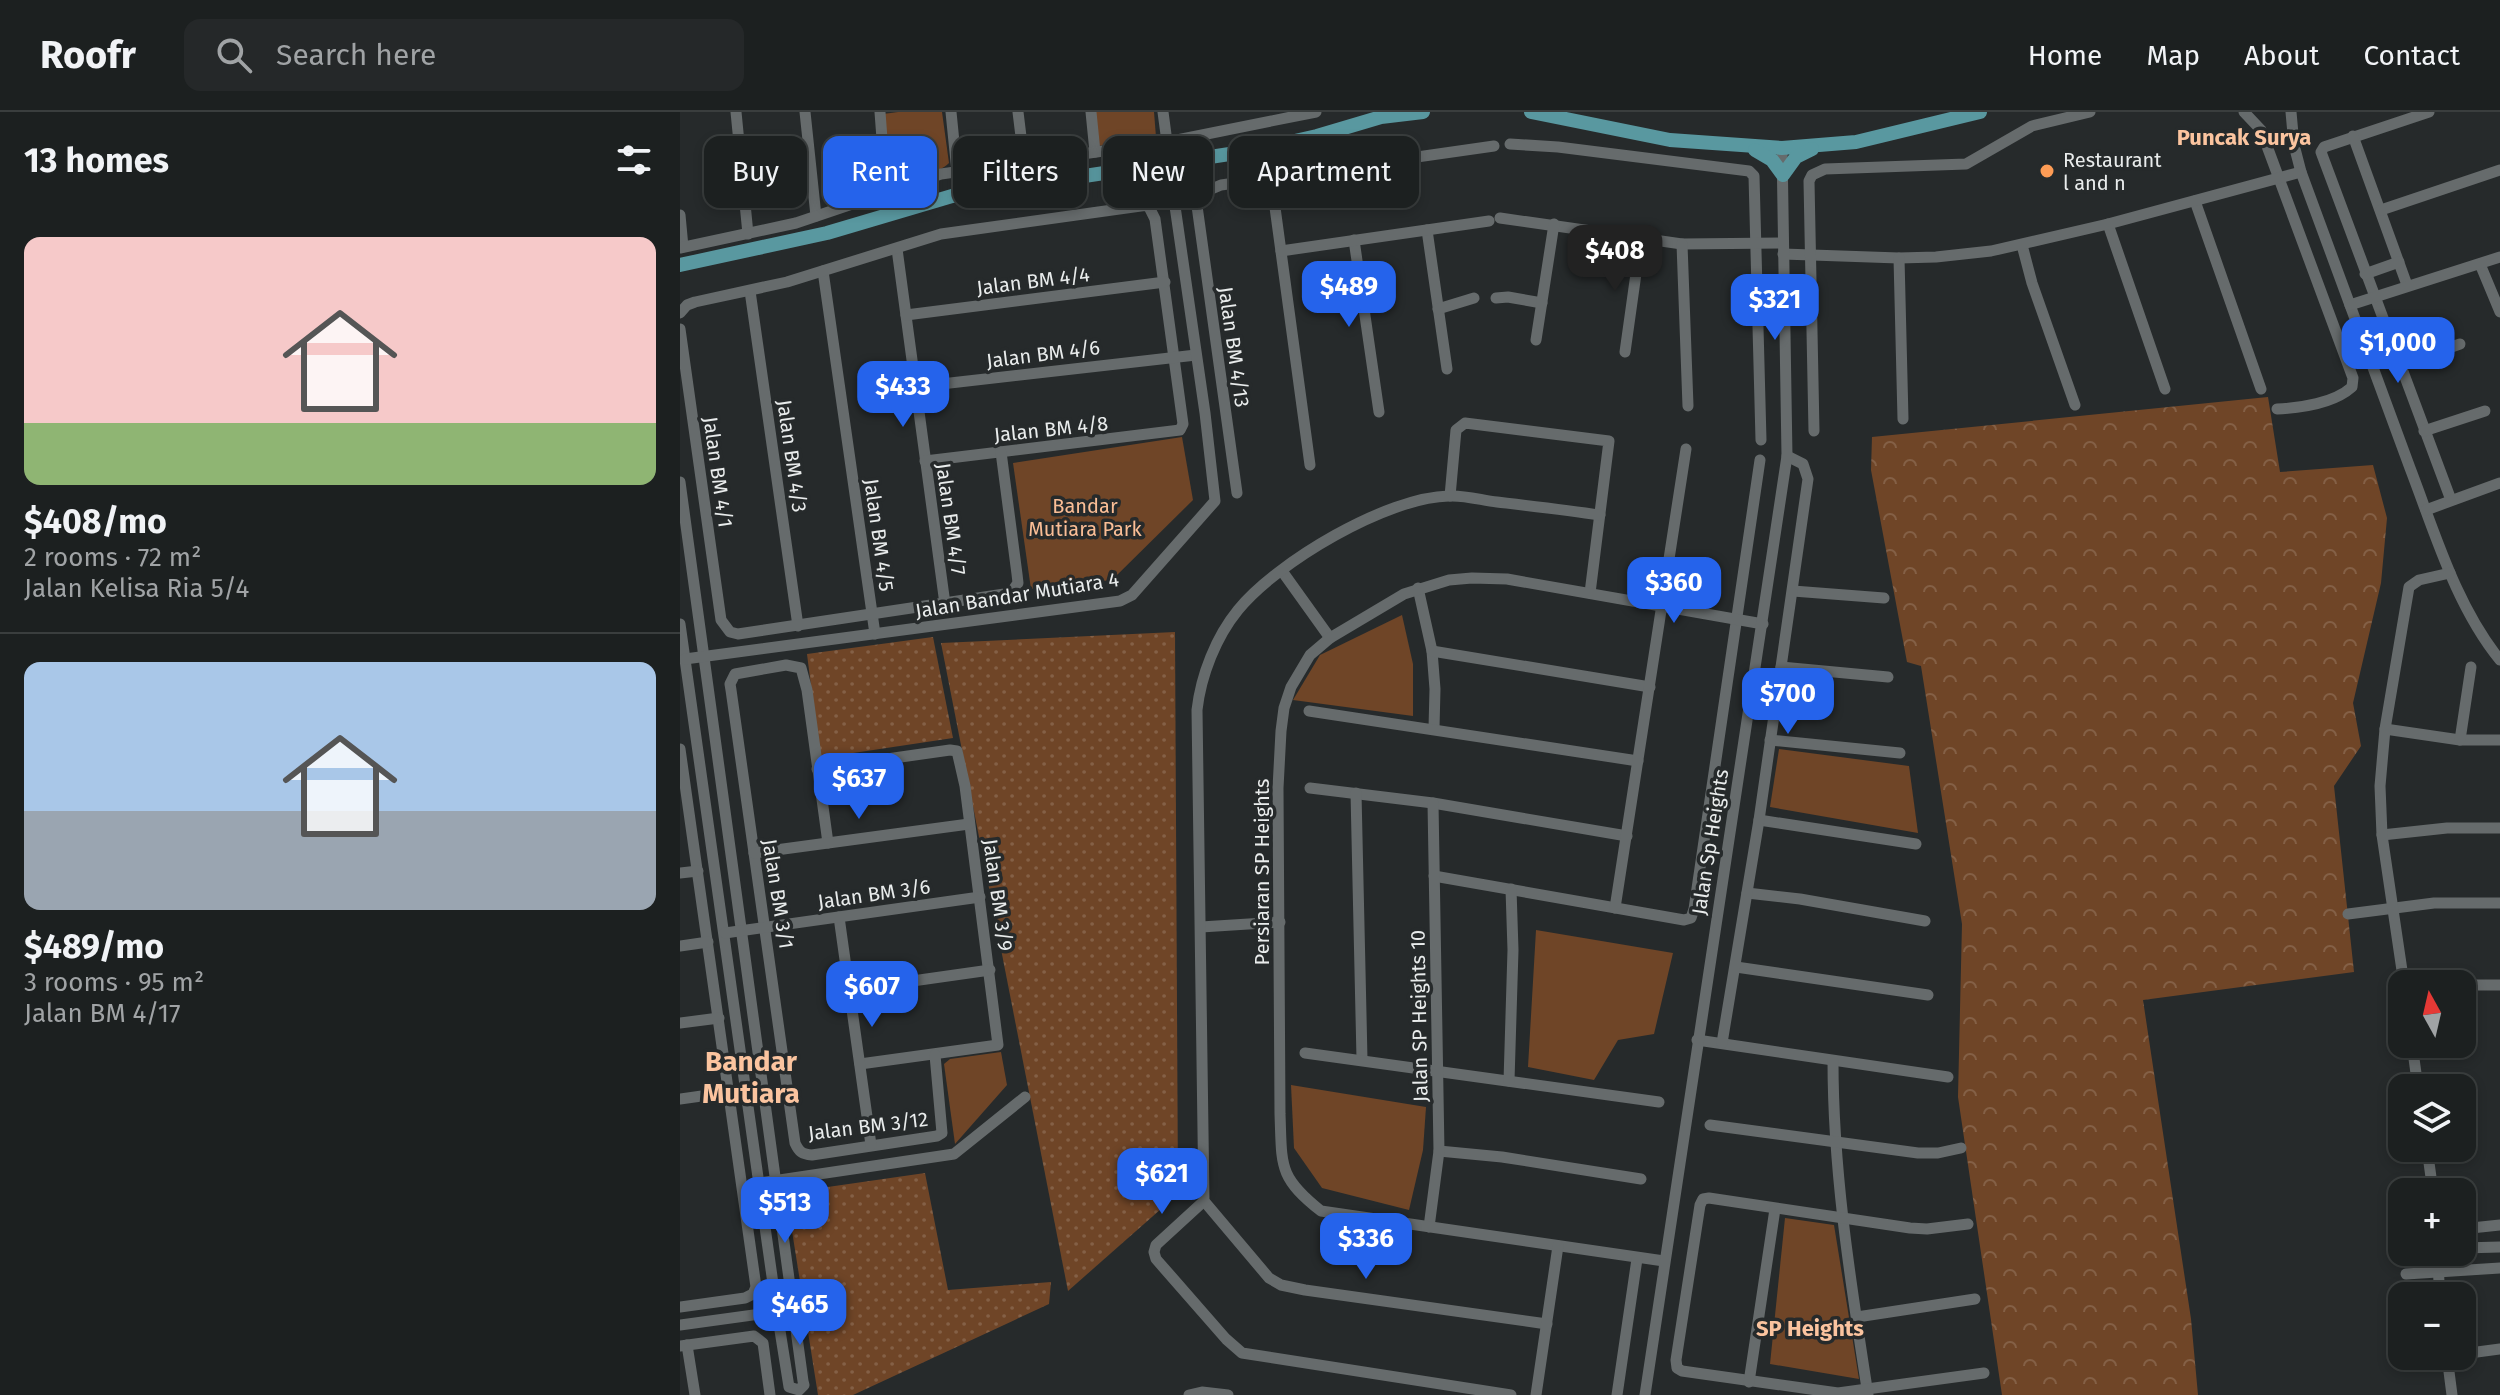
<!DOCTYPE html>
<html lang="en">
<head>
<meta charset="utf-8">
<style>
  :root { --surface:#1c2020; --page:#252829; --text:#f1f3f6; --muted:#a0a3a5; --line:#3a3e3e; --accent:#2563eb }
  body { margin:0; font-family:"Fira Sans",sans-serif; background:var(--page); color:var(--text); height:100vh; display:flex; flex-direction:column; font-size:30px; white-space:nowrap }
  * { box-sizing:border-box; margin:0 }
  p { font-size:26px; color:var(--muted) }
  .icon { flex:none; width:44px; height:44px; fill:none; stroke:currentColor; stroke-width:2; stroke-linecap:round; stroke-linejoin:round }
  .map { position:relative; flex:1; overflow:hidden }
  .sheet { display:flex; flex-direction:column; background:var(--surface); width:680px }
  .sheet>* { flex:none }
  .banner { position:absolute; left:24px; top:24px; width:760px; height:72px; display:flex; gap:16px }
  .needle { width:52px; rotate:352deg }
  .tools { position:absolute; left:1708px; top:858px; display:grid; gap:16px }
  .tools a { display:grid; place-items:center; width:88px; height:88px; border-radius:16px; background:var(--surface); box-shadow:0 4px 12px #0003,0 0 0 2px var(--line); font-size:40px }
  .price { position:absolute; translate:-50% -68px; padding:0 18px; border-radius:16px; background:var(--accent); color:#fff; font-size:26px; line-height:52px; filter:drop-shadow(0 2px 4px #0008) }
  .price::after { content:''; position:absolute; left:50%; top:48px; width:24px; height:18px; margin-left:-12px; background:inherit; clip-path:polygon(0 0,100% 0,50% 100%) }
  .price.current { background:#222; color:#fff }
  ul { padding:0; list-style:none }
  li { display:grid; align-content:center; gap:16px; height:424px; padding:0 24px }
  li+li { border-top:2px solid var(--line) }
  li span { display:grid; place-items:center; height:248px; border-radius:16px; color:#555 }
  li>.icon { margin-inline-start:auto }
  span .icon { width:144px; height:144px; fill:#fffc; stroke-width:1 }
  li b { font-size:34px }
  h2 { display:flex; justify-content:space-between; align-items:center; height:96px; padding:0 24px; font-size:34px }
  .chip { padding:0 28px; border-radius:16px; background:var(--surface); box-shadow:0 4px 12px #0003,0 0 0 2px var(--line); font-size:28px; line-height:72px }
  .chip.current { background:var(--accent); color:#fff }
  header { display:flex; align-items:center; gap:48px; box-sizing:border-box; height:112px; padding:0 40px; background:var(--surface); border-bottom:2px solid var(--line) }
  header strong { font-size:38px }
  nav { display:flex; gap:44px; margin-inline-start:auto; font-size:28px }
  .search { width:560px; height:72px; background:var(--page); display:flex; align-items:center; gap:20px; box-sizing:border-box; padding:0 28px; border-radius:16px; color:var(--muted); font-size:30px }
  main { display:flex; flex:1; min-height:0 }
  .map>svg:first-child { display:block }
  .grass { fill:url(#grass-dots) }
  .forest { fill:url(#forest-crowns) }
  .park { fill:#6f4527 }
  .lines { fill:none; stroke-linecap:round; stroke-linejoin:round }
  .minor { stroke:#666b6c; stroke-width:11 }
  .major { stroke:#5998a0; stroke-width:14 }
  .poi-dot { fill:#fd9c55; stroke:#262a2b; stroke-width:3 }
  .labels { text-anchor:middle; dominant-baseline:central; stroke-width:7; stroke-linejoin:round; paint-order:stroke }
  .poi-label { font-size:20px; fill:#e9ecec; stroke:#262a2b; text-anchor:start }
  .street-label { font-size:20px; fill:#e9ecec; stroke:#262a2b }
  .park-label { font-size:20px; fill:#fabe96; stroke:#262a2b }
  .neighbourhood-label { font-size:22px; font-weight:bold; fill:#fbc49f; stroke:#262a2b }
  .district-label { font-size:28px; font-weight:bold; fill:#fbc49f; stroke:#262a2b }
</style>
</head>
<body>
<header>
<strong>Roofr</strong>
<div class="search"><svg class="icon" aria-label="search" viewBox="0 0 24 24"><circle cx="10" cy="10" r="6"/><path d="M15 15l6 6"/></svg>Search here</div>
<nav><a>Home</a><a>Map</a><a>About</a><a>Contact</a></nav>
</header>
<main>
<section class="sheet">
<h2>13 homes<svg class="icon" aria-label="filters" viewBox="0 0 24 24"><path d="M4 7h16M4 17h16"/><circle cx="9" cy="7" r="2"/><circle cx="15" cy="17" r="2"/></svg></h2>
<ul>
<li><span style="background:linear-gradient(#f6c9c9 75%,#8fb573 0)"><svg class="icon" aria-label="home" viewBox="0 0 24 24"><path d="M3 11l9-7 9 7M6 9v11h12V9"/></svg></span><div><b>$408/mo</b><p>2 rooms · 72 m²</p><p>Jalan Kelisa Ria 5/4</p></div></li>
<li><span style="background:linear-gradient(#a9c7e8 60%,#9aa5b1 0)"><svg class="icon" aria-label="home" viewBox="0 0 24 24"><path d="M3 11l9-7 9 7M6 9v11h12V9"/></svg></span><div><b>$489/mo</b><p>3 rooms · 95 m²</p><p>Jalan BM 4/17</p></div></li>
</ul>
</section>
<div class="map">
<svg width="1820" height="1283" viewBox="0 0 1820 1283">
  <defs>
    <pattern id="grass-dots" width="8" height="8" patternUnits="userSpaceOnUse" patternTransform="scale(2)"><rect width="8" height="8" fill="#6f4527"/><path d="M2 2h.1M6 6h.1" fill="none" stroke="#846046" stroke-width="1.8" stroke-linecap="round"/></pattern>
    <pattern id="forest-crowns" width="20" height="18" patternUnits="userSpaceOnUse" patternTransform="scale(2)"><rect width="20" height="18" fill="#6f4527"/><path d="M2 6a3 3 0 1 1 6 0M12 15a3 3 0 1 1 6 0" fill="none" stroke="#846046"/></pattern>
  </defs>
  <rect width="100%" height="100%" fill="#262a2b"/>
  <g class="grass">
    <polygon points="495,520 498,1082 388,1179 261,531"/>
    <polygon points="253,525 273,626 140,646 127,542"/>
    <polygon points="245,1061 268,1178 371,1170 369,1192 173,1283 138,1283 106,1081"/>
  </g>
  <polygon class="forest" points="1588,285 1600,360 1693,353 1707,406 1701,471 1673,591 1681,634 1654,674 1674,860 1463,888 1511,1207 1518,1283 1322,1283 1278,985 1282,812 1241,554 1227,550 1191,358 1192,325"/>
  <g class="park">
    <path d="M218 0H262L269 51C258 62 237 64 222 69L213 65 203 2Z"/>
    <polygon points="415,0 474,0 476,25 418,34"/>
    <polygon points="502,325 513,388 432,468 351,477 333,351"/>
    <polygon points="722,503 733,552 733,604 613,588 640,543"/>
    <polygon points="1099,637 1229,654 1238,721 1090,695"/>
    <polygon points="856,818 993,841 974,922 938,928 914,968 848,955"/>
    <polygon points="321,940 327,973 275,1032 264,952 270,947"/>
    <polygon points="611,973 746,995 743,1038 729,1098 642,1076 614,1036"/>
    <polygon points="1105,1106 1154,1113 1179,1267 1090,1252"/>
  </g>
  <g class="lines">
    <g class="minor">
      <polyline points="56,0 68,122"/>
      <polyline points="125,0 136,104"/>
      <polyline points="200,0 203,40 215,77"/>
      <polyline points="271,0 277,60"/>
      <polyline points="338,0 344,49"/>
      <polyline points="411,0 415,40"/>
      <polyline points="483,0 487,30"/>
      <path d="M1564 0 1581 18 1673 266 1672 275C1654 291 1621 296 1597 297"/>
      <path d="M1611 0 1614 33 1621 60C1657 159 1693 258 1730 356 1755 421 1776 494 1820 548"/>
      <polyline points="1749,0 1644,35 1641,40 1771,388"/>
      <polyline points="1673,24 1727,173"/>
      <polyline points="830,32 878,35 1069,59 1074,64 1081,328"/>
      <polyline points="591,66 630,353"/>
      <polyline points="1515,89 1581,277"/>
      <polyline points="1701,98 1820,58"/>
      <polyline points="0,103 3,135"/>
      <polyline points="820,106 1002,132 1103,131"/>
      <polyline points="1428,112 1485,277"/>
      <polyline points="747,118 767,257"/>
      <polyline points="674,128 699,300"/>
      <polyline points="1002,132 1008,294"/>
      <polyline points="1342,133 1352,171 1395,293"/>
      <polyline points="0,136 116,111 261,62 487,30 636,0"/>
      <polyline points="217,137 265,492"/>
      <polyline points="601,139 809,109"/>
      <polyline points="1103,142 1219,146 1256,145 1311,139 1428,112 1621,60"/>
      <polyline points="1219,146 1223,307"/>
      <polyline points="1800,152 1820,200"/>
      <polyline points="143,159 195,522"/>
      <polyline points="1685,162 1719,150"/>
      <polyline points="70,179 118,514"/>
      <polyline points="816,186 828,185 862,191"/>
      <polyline points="1670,193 1820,145"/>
      <polyline points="758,197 794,186"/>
      <polyline points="0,201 7,193 15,190 107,170 261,122 468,93 475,107 503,312 500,318 245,349"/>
      <polyline points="226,203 485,170"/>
      <polyline points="0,217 41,508 50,520 58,522 331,481 338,471 337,462 321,340"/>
      <polyline points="856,228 874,112"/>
      <polyline points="945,240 961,126"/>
      <polyline points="1720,253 1780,232"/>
      <polyline points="235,275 516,243"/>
      <polyline points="1134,319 1129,69 1132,63 1145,57 1286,52 1352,14 1410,0"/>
      <polyline points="1744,319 1805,299"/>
      <polyline points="0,370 123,1269 124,1273 119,1278 109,1275 97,1200 0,512"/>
      <polyline points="557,381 517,94 522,81 541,73 814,34"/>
      <polyline points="770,384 776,318 785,311 929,329 910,481"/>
      <polyline points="1746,398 1820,371"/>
      <polyline points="602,459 650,526"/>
      <polyline points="738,476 752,539 755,577 754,616"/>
      <polyline points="1113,479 1204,486"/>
      <polyline points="752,539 970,575"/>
      <polyline points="5,547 440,489 452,483 535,389 525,301 489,53"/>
      <polyline points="1101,555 1208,565"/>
      <polyline points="629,599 958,649"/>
      <polyline points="1705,617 1780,628 1820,628"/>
      <polyline points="1090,628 1220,641"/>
      <polyline points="1780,628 1791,555"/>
      <polyline points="0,637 76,1175 73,1182 65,1186 0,1195"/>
      <polyline points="137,657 270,638 277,639 285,674 318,933 180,952"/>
      <polyline points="630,676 753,691 947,724"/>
      <polyline points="676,681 682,947"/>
      <polyline points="1079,708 1236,732"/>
      <polyline points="1702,723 1767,716 1820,716"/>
      <path d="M148 731 127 578 121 556 106 553 55 562 50 572 51 578 115 1031C119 1040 122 1042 132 1043L257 1024 262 1021 255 943"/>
      <polyline points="74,741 289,712"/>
      <polyline points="0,761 18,759"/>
      <polyline points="754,764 1004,808 1011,806 1014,797 1080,348"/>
      <polyline points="1067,781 1120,787 1245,809"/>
      <polyline points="935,796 1006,337"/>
      <polyline points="1668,802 1754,791 1820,791"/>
      <polyline points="159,805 191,1033"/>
      <polyline points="521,815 600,810"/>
      <polyline points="45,821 300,785"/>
      <polyline points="0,834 28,830"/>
      <polyline points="1056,855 1248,883"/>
      <polyline points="1724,872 1702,723 1700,674 1705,617 1729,475 1739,468 1770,461"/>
      <polyline points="1782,873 1820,873"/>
      <polyline points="169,878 310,858"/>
      <polyline points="0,911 39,906"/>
      <polyline points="1017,928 1268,965"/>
      <polyline points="1042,931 1079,708 1128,367 1123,352 1107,344"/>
      <polyline points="1732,932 1738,976"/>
      <polyline points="625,941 979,990"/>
      <path d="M1153 949C1153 1062 1171 1172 1188 1283"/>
      <polyline points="829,969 833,838 831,777"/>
      <polyline points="0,987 50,980"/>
      <polyline points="1030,1013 1238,1041 1258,1041 1281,1036"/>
      <polyline points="1747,1036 1753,1080"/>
      <polyline points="759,1039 822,1045 961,1067"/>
      <polyline points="79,1071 274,1042 345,985"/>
      <polyline points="524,1089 476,1133 474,1140 476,1147 546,1227 562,1241 831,1283"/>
      <polyline points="1288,1112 1247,1117 1230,1116 1029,1086 1023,1087 1020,1093 996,1248 997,1256 1002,1259 1158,1281 1304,1261"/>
      <polyline points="749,1115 759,1039 753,691"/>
      <polyline points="1782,1117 1820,1113"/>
      <polyline points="1721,1123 1722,1123"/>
      <polyline points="1782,1136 1820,1135"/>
      <polyline points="1757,1140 1760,1184"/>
      <path d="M984 1149 641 1099C598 1065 602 1054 600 1002L598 676 601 619 604 596 611 575 630 543 650 526 724 482 769 468 792 466 827 467 1083 512"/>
      <polyline points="1726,1162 1820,1156"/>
      <polyline points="1177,1205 1295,1187"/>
      <path d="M867 1212 625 1178 601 1173 589 1166 524 1089 517 598C521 563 536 525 558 498 597 450 707 385 769 384 784 383 801 388 817 390 851 394 886 398 920 403"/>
      <polyline points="0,1213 102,1199"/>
      <polyline points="7,1233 15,1283"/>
      <polyline points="0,1234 74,1224 83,1231 90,1283"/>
      <polyline points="1782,1242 1820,1237"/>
      <polyline points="1767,1244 1772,1283"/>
      <polyline points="1069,1270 1095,1097"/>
      <polyline points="509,1283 522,1280 548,1283"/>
      <polyline points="856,1283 878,1134"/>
      <polyline points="937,1283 957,1147"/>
      <polyline points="965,1283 1107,344 1102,36"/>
    </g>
    <g class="major">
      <polyline points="851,0 990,28 1102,36 1176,30 1300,0"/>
      <polyline points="1075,38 1092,48 1103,63 1116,45 1132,37"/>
      <polyline points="0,153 147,121 272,84 576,38 637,24 701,5 743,0"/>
    </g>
  </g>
  <circle class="poi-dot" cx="1367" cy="59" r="8"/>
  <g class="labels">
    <g class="poi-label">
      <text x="1383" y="48">Restaurant<tspan x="1383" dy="23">l and n</tspan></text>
    </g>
    <g class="street-label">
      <text transform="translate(353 169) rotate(-7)">Jalan BM 4/4</text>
      <text transform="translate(554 235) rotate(82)">Jalan BM 4/13</text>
      <text transform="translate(363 242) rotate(-7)">Jalan BM 4/6</text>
      <text transform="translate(371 317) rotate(-6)">Jalan BM 4/8</text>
      <text transform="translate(112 344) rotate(82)">Jalan BM 4/3</text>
      <text transform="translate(38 360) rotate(82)">Jalan BM 4/1</text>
      <text transform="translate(271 407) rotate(82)">Jalan BM 4/7</text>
      <text transform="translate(199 423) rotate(82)">Jalan BM 4/5</text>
      <text transform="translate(337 483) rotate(-9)">Jalan Bandar Mutiara 4</text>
      <text transform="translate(1030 730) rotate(-81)">Jalan Sp Heights</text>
      <text transform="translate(582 760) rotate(-90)">Persiaran SP Heights</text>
      <text transform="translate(98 782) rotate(81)">Jalan BM 3/1</text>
      <text transform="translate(194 782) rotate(-8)">Jalan BM 3/6</text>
      <text transform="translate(318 783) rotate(82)">Jalan BM 3/9</text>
      <text transform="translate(739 904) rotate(-91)">Jalan SP Heights 10</text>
      <text transform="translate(188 1014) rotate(-7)">Jalan BM 3/12</text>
    </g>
    <g class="park-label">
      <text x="405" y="394">Bandar<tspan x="405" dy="23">Mutiara Park</tspan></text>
    </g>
    <g class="neighbourhood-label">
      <text x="1564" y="25">Puncak Surya</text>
      <text x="1130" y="1216">SP Heights</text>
    </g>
    <g class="district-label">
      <text x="71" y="949">Bandar<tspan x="71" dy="32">Mutiara</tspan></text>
    </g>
  </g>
</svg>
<div class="tools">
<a><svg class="needle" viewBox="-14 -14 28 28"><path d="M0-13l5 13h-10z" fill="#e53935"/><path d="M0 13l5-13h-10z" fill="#a0a3a5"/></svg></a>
<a><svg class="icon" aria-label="layers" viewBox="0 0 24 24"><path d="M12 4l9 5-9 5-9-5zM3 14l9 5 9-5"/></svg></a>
<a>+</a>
<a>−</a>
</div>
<b class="price current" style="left:935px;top:181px">$408</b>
<b class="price" style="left:669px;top:217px">$489</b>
<b class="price" style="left:1095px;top:230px">$321</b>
<b class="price" style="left:1718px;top:273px">$1,000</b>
<b class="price" style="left:223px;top:317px">$433</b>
<b class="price" style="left:994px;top:513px">$360</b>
<b class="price" style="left:1108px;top:624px">$700</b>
<b class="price" style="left:179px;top:709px">$637</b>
<b class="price" style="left:192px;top:917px">$607</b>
<b class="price" style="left:482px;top:1104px">$621</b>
<b class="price" style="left:105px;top:1133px">$513</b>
<b class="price" style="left:686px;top:1169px">$336</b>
<b class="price" style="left:120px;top:1235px">$465</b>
<div class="banner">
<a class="chip">Buy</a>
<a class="chip current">Rent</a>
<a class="chip">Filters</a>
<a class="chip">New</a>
<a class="chip">Apartment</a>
</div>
</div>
</main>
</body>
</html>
